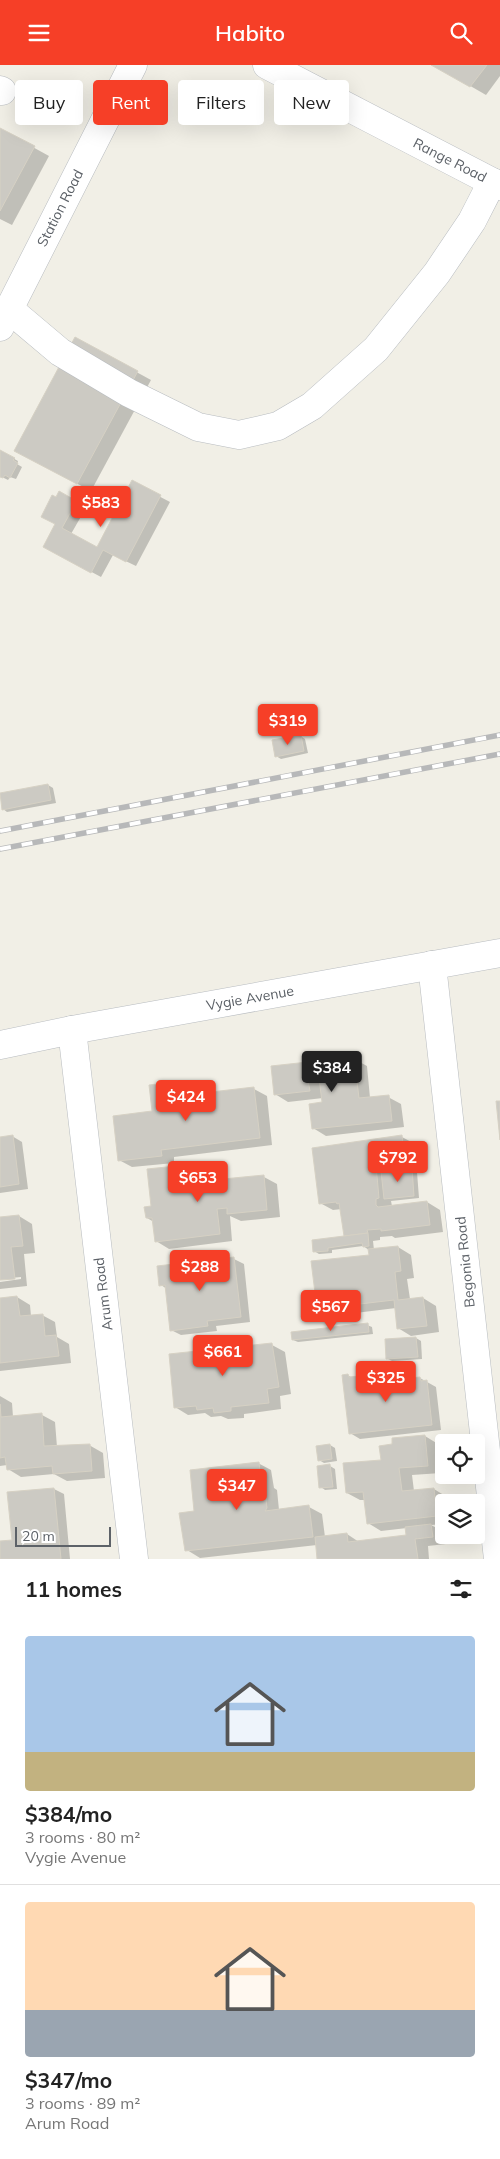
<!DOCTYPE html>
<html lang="en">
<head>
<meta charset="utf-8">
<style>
  :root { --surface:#fff; --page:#f6f6f6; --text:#222; --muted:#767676; --line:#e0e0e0; --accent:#f63f27 }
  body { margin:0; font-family:Mulish,sans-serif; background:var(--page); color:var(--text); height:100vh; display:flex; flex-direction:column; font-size:19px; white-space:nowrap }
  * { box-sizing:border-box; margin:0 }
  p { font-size:16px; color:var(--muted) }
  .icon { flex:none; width:28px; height:28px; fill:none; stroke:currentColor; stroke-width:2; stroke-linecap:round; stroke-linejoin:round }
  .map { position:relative; height:1494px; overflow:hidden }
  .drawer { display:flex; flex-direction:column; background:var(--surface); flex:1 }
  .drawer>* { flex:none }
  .guide { position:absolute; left:15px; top:15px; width:470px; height:45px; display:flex; gap:10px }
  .controls { position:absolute; left:435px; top:1369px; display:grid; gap:10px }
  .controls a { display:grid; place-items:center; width:50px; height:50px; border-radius:5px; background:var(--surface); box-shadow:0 5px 20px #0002; font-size:25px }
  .scale { position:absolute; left:15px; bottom:12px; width:96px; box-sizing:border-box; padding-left:5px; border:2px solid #5d6268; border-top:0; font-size:14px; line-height:18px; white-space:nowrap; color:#5d6268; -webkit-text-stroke:4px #fff; paint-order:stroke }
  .price { position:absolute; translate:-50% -42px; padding:0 11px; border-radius:5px; background:var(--accent); color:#fff; font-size:16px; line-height:32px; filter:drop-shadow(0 1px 2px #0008) }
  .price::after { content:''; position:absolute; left:50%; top:30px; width:15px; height:11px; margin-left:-8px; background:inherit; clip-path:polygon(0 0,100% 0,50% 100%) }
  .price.selected { background:#222; color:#fff }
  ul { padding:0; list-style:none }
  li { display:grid; align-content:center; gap:10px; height:265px; padding:0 25px }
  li+li { border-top:1px solid var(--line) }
  li span { display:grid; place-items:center; height:155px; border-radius:5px; color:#555 }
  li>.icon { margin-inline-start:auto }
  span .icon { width:90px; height:90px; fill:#fffc; stroke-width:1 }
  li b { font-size:21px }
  h2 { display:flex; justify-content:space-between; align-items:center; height:60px; padding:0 25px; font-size:21px }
  .pill { padding:0 18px; border-radius:5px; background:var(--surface); box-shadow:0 5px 20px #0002; font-size:18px; line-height:45px }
  .pill.selected { background:var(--accent); color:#fff }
  header { display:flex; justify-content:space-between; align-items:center; height:65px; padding:0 25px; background:var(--accent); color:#fff; font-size:22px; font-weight:600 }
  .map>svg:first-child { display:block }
  .shadow { fill:#0003 }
  .building { fill:#cccac3; stroke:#d6d1c4 }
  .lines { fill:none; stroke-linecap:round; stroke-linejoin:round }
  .minor-casing { stroke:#b8bcc0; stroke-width:29 }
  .minor { stroke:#fff; stroke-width:28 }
  .rail-casing { stroke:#b7b8b9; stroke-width:5.5 }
  .rail { stroke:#fff; stroke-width:4; stroke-dasharray:11; stroke-linecap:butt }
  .labels { text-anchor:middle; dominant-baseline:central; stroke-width:4; stroke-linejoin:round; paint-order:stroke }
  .street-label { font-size:14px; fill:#5d6268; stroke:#fff }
</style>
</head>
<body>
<header><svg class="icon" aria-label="menu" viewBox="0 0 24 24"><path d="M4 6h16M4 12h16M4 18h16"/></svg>Habito<svg class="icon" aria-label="search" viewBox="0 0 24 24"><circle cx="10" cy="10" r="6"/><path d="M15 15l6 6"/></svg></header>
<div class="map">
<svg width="500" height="1494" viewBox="0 0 500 1494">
  <rect width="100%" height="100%" fill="#f1efe6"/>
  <g class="shadow">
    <polygon points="434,0 500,0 500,11 486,30"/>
    <polygon points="0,64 49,91 12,160 0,154"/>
    <polygon points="76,274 151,315 91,426 29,393"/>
    <polygon points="0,386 18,396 17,399 22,402 16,414 10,412 8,415 0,411"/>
    <polygon points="132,417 170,437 136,501 113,490 101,512 54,487 57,434 60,428 82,441 79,446 83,448 71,469 97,483"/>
    <polygon points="300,671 305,674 308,688 281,694 276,691"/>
    <polygon points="48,720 53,723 56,738 7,747 3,744 0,729"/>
    <polygon points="354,994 367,1001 370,1033 388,1032 401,1039 404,1062 326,1071 313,1063 323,1038 323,1033 288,1037 275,1029"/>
    <polygon points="175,1018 188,1026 189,1031 254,1024 267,1031 272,1080 174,1092 174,1098 132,1102 119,1095"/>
    <polygon points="12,1071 22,1077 28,1124 0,1128 0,1073"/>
    <polygon points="402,1072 415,1079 418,1103 411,1104 417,1107 419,1133 391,1136 392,1141 427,1137 440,1145 443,1167 395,1173 392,1171 380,1172 380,1175 373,1176 374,1185 398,1182 411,1190 414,1213 407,1214 410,1234 423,1233 436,1241 439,1267 411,1271 398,1263 396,1243 331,1251 318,1243 370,1191 369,1185 363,1181 332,1185 332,1188 319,1189 314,1186 348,1172 346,1170 342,1144 333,1145 320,1138"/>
    <polygon points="185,1101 198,1109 200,1123 225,1121 264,1112 277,1119 280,1152 241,1156 230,1151 232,1176 169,1184 156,1176 154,1157 147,1153 152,1143"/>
    <polygon points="19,1151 32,1159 35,1188 24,1189 27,1221 0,1224 0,1217 21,1214 21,1212 0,1214 0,1153"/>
    <polygon points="234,1194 244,1199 250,1257 216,1261 217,1266 181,1270 171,1265 167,1224 161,1220"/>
    <polygon points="17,1232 30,1240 31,1251 42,1250 55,1257 57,1272 69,1279 71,1298 0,1306 0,1235"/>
    <polygon points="367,1260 372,1262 373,1269 298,1277 293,1275"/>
    <polygon points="416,1273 421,1276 422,1294 392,1296 388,1294"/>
    <polygon points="272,1280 285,1287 291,1329 280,1331 281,1344 244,1349 244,1353 228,1354 221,1351 211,1352 205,1348 188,1350 175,1342"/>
    <polygon points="400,1308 409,1313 420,1313 436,1322 441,1365 360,1374 350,1368 348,1310 352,1313"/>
    <polygon points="0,1331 12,1338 13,1352 42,1350 55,1357 57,1382 89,1380 103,1388 105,1413 67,1416 54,1409 21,1412 8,1404 7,1400 0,1401"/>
    <polygon points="425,1371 438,1379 441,1408 412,1410 414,1426 434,1424 447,1432 448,1438 444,1438 444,1459 431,1460 444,1467 446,1479 428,1481 429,1494 319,1494 317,1480 200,1493 187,1485 196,1447 258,1398 271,1405 274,1423 277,1425 279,1445 309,1442 322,1449 325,1472 347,1469 359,1477 407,1471 407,1463 381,1466 368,1458 366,1435 360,1435 347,1428 383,1396"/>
    <polygon points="330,1380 335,1383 337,1396 324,1398 319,1395"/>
    <polygon points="330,1401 335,1404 337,1424 325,1425 321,1422"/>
    <polygon points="54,1424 64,1429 70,1494 0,1494 0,1478 13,1476"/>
  </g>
  <g class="building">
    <polygon points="431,0 487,0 470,22"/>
    <polygon points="0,63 35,81 0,146"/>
    <polygon points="75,272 138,306 77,419 14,386"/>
    <polygon points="0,385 15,393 13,395 18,398 10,413 5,410 3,413 0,412"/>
    <polygon points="132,415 161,430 126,497 103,485 91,508 43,482 55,459 41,452 52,430 56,432 59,426 73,434 70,440 74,441 62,463 97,482"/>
    <polygon points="301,670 304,686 275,692 272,675"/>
    <polygon points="48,719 51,735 2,745 0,728"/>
    <polygon points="354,992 359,1033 389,1030 392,1056 312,1064 309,1039 322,1037 319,1013 308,1015 310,1026 274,1030 271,1001"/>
    <polygon points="175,1017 177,1031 254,1022 260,1073 161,1085 162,1091 118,1096 113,1051 152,1046 149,1020"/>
    <polygon points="496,1036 500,1036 500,1075"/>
    <polygon points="13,1070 19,1119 0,1122 0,1072"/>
    <polygon points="402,1070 405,1096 376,1100 379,1133 376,1134 376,1140 378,1142 427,1136 430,1160 381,1166 381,1164 367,1165 368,1168 344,1171 339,1138 337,1139 336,1137 319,1139 312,1083"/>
    <polygon points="186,1100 188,1123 224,1120 223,1114 264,1110 267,1145 227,1149 227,1143 217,1144 220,1169 155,1177 152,1153 146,1153 144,1142 151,1141 147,1104"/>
    <polygon points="412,1103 414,1131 384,1134 381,1106"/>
    <polygon points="19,1150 23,1181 11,1182 15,1214 0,1215 0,1152"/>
    <polygon points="368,1168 369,1181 363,1182 362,1178 328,1183 328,1186 313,1187 312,1175"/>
    <polygon points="398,1181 401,1206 395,1207 398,1235 423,1232 427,1261 397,1264 394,1235 317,1244 311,1196 369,1190 368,1184"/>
    <polygon points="234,1192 241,1252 207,1256 208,1261 170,1266 165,1220 159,1221 157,1201"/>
    <polygon points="17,1231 20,1251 43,1249 45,1271 56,1270 59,1291 0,1298 0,1233"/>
    <polygon points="368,1258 369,1267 292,1275 291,1267"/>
    <polygon points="416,1272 418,1292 386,1294 385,1274"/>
    <polygon points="272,1278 279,1322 267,1324 269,1338 231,1342 231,1346 214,1348 213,1343 197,1345 196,1341 174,1343 169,1289"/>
    <polygon points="400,1307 401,1314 420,1312 421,1316 427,1315 432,1360 349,1369 342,1310 348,1309 349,1312"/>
    <polygon points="0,1339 1,1352 42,1348 44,1381 90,1379 92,1406 53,1409 52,1401 7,1405 5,1392 0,1393"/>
    <polygon points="425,1370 428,1401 399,1403 402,1426 434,1423 437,1451 367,1459 363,1427 346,1428 343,1398 381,1395 379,1381 392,1379 392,1373"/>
    <polygon points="330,1379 332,1394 318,1396 316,1381"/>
    <polygon points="259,1397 261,1416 264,1416 267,1443 265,1446 309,1440 313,1472 185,1486 179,1448 194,1446 190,1405"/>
    <polygon points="330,1399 333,1422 319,1423 317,1401"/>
    <polygon points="54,1423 61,1494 0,1494 0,1476 12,1475 7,1427"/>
    <polygon points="431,1459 433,1472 415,1474 418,1494 317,1494 315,1472 347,1468 348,1477 406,1470 405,1462"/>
  </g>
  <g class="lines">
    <g class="minor-casing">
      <g id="minor">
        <polyline points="267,0 500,121"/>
        <polyline points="0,25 2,26"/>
        <polyline points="9,244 60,287 129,328 198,362 239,370 278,361 312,341 376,284 437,208 472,156 492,117"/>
        <polyline points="0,262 133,0"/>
        <polyline points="432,900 498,1494"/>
        <polyline points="72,965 134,1494"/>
        <polyline points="0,980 72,965 500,888"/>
      </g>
    </g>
    <use href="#minor" class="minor"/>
    <g class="rail-casing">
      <g id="rail">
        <polyline points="0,766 500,670"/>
        <polyline points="0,784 500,689"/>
      </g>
    </g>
    <use href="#rail" class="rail"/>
  </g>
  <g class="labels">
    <g class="street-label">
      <text transform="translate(450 95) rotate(27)">Range Road</text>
      <text transform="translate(60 143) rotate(-63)">Station Road</text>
      <text transform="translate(250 933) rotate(-10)">Vygie Avenue</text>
      <text transform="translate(465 1197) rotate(-96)">Begonia Road</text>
      <text transform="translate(103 1229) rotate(-97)">Arum Road</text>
    </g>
  </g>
</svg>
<div class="controls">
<a><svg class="icon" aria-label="locate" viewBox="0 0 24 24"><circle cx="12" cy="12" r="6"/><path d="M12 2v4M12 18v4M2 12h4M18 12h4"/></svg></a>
<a><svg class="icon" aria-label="layers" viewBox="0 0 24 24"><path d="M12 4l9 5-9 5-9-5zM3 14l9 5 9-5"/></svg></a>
</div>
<div class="scale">20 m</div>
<b class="price" style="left:101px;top:463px">$583</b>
<b class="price" style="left:288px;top:681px">$319</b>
<b class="price selected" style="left:332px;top:1028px">$384</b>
<b class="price" style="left:186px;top:1057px">$424</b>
<b class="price" style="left:398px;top:1118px">$792</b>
<b class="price" style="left:198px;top:1138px">$653</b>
<b class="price" style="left:200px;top:1227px">$288</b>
<b class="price" style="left:331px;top:1267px">$567</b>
<b class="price" style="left:223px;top:1312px">$661</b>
<b class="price" style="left:386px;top:1338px">$325</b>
<b class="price" style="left:237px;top:1446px">$347</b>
<div class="guide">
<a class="pill">Buy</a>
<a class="pill selected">Rent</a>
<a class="pill">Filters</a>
<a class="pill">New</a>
</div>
</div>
<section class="drawer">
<h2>11 homes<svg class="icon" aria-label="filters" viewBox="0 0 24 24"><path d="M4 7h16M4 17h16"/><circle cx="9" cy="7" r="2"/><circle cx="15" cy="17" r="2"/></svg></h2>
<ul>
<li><span style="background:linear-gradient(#a9c7e8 75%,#c2b280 0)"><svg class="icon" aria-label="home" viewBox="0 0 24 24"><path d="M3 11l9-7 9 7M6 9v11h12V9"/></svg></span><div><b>$384/mo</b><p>3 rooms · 80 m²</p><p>Vygie Avenue</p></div></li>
<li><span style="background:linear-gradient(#ffd9b3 70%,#9aa5b1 0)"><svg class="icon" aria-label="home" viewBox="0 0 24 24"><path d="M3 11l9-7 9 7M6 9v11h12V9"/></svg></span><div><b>$347/mo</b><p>3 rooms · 89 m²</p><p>Arum Road</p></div></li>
</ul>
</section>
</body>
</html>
